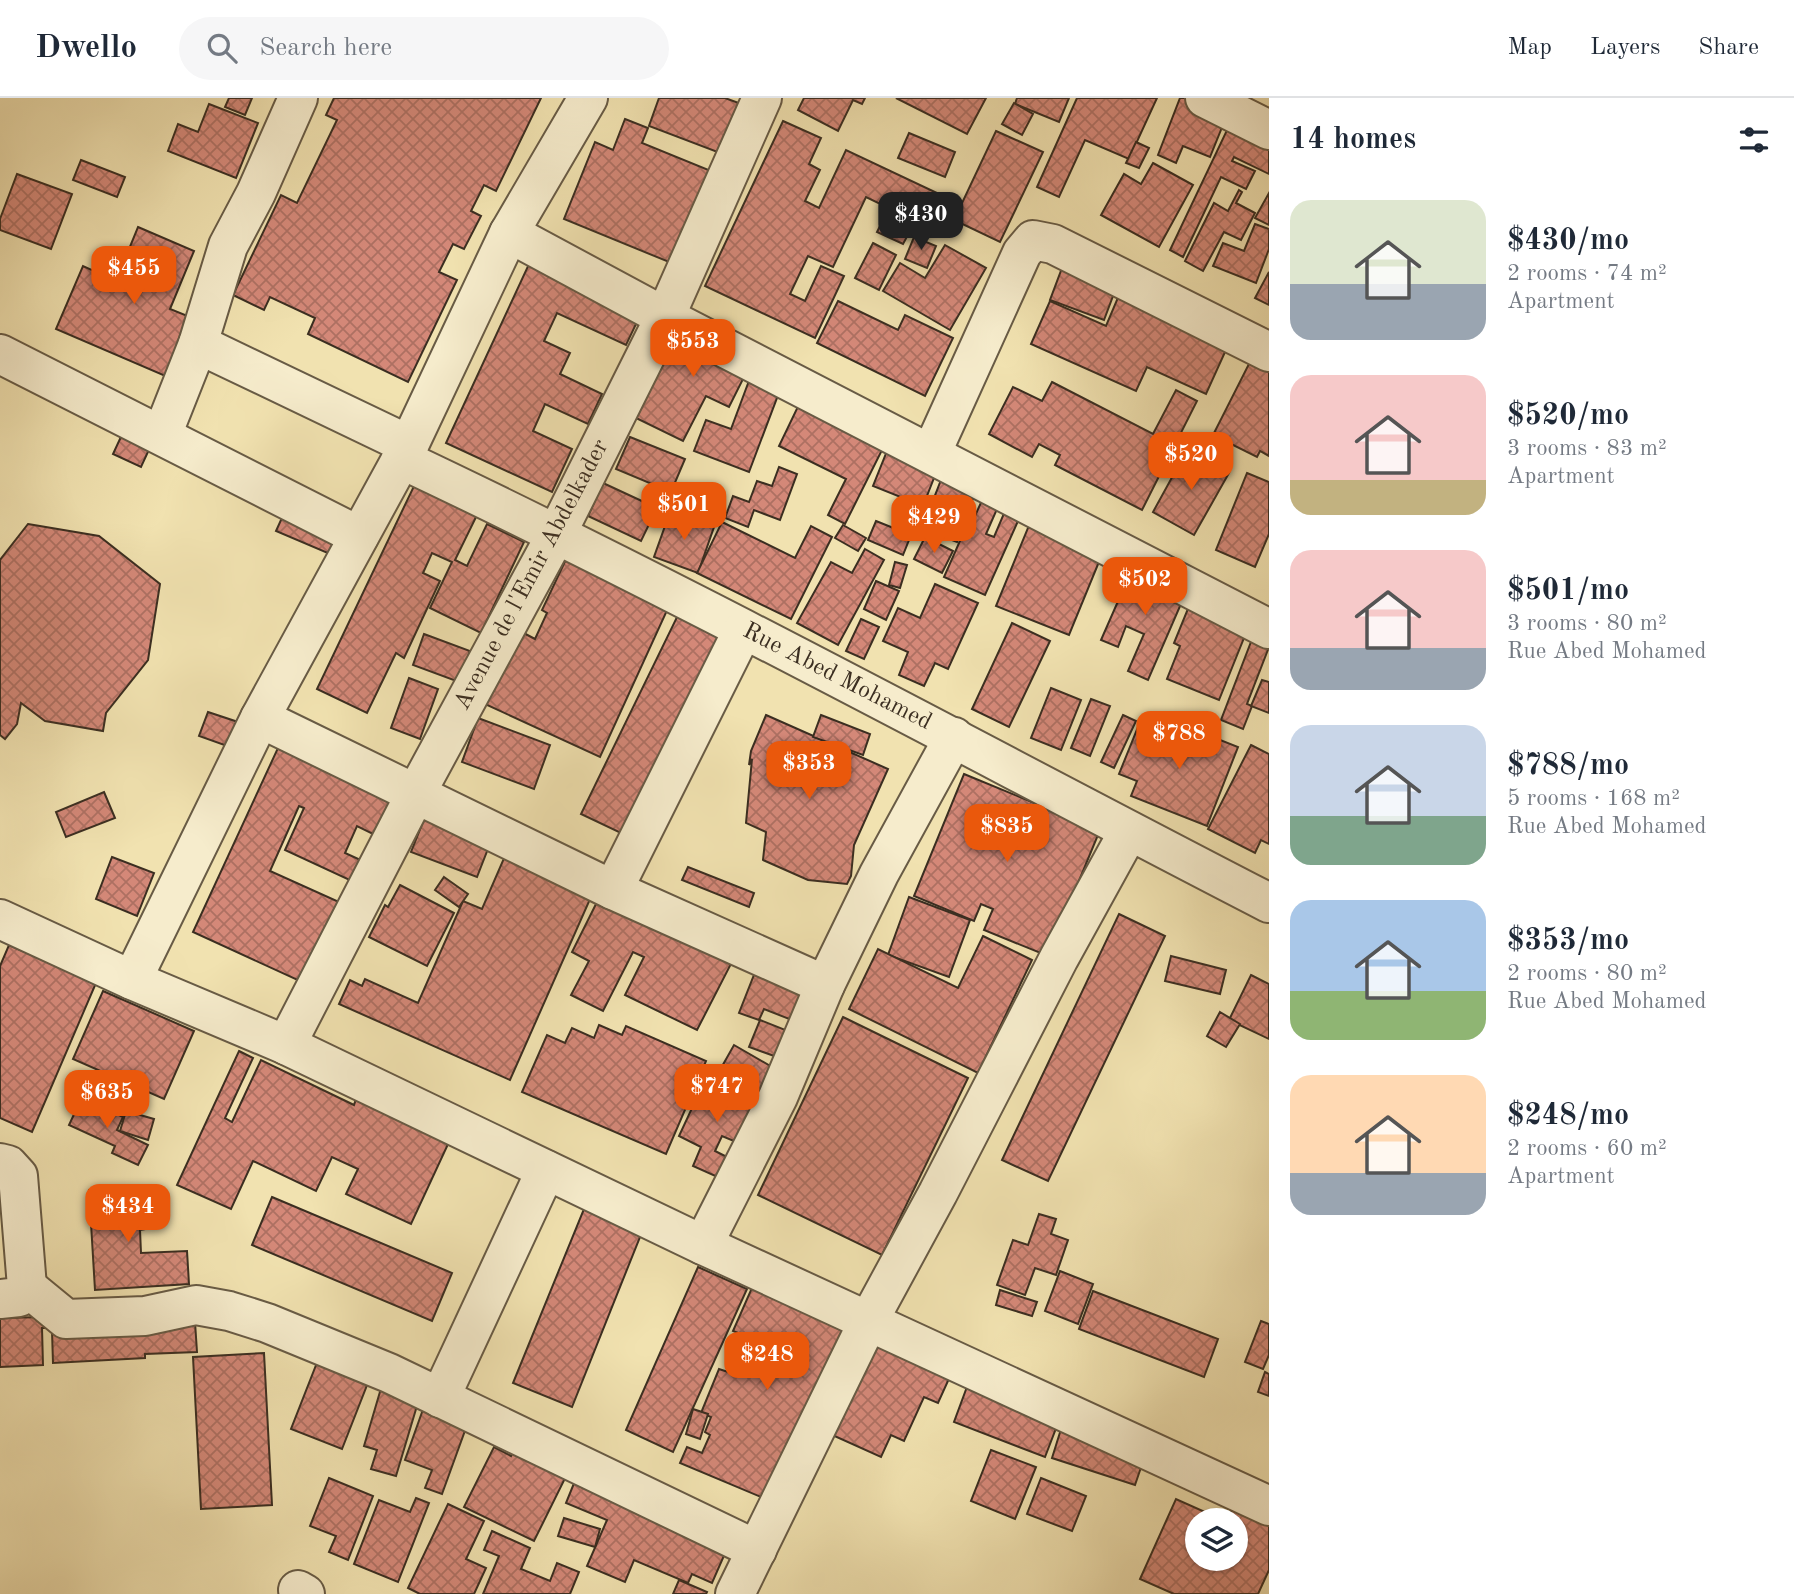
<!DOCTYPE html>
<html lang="en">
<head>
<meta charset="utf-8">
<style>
  :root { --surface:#fff; --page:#f6f6f7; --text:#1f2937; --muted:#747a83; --line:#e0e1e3; --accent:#ea580c }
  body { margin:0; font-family:"Old Standard TT",serif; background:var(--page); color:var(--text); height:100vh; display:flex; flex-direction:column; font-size:26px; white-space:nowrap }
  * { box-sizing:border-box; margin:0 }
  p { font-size:23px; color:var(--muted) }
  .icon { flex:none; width:38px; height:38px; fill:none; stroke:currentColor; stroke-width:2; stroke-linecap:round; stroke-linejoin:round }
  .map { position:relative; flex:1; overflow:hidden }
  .sheet { display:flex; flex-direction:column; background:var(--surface); width:525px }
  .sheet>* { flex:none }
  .tools { position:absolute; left:1185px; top:1410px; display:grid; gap:14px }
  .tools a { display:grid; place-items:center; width:63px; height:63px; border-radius:50%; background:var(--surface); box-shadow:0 2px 5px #0004; font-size:35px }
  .price { position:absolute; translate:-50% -60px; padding:0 16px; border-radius:14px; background:var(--accent); color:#fff; font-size:23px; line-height:46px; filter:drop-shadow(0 2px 4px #0008) }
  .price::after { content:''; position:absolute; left:50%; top:42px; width:21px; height:16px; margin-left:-10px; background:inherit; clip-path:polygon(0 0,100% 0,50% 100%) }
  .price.active { background:#222; color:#fff }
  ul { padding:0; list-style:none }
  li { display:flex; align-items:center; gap:21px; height:175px; padding:0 21px }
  li span { display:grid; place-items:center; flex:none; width:196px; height:140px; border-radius:21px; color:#555 }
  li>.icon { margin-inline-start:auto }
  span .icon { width:84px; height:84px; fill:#fffc; stroke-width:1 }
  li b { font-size:30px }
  h2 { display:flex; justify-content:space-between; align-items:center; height:84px; padding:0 21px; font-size:30px }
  header { display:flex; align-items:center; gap:42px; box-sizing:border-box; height:98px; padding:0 35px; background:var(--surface); border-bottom:2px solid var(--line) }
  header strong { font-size:33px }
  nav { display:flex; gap:38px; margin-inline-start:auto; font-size:24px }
  .search { width:490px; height:63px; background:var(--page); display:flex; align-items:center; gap:18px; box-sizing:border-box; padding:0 24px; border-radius:38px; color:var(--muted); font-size:26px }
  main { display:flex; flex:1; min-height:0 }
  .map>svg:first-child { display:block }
  .building { fill:url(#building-cross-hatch); stroke:#3b2e21; stroke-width:2 }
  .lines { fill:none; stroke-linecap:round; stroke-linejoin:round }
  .minor-casing { stroke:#685b45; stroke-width:42 }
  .minor { stroke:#f6eccc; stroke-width:38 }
  .labels { text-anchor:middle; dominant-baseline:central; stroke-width:7; stroke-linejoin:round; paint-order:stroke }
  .street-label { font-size:24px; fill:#3b2e21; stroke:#f6eccc }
</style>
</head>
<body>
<header>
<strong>Dwello</strong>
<div class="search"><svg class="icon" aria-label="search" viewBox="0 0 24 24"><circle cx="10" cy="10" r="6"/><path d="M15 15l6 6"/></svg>Search here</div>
<nav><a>Map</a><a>Layers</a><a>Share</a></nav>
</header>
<main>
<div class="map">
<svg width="1269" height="1496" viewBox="0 0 1269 1496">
  <defs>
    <pattern id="building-cross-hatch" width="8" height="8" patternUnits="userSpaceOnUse" patternTransform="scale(1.75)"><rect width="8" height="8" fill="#d48878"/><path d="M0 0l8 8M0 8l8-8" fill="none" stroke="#ad7062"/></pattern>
  </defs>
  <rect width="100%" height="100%" fill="#f1e2b0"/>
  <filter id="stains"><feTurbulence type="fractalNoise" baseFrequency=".00286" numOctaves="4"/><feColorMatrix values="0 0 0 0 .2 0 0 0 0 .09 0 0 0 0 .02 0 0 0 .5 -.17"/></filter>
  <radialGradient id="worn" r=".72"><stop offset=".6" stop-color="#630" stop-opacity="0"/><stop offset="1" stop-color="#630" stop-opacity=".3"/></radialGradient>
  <g class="building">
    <polygon points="229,0 252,0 245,17 225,9"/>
    <polygon points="334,0 541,0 496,93 484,87 471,113 481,118 464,151 453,146 439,174 457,182 408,284 308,236 315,220 270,199 264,212 233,197 281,97 297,105 337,22 326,17"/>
    <polygon points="659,0 725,0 747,8 728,58 649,28"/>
    <polygon points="804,0 865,0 862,6 853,2 838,33 798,12"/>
    <polygon points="896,0 986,0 967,36"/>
    <polygon points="1017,0 1069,0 1059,24 1015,6"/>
    <polygon points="1077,0 1157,0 1129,61 1085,42 1059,99 1037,89"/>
    <polygon points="1180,0 1228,0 1233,2 1210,59 1183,48 1176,65 1158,57"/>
    <polygon points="1014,5 1033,16 1022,37 1002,26"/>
    <polygon points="209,6 258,25 236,80 168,53 178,26 198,34"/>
    <polygon points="1238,9 1269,23 1269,76 1234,59 1232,63 1255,73 1246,91 1221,79 1183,159 1170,152"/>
    <polygon points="625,21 648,30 642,45 711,73 674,166 564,121 595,44 613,52"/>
    <polygon points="783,23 821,40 809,66 820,72 805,103 819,110 846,52 937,95 922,126 866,99 833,169 808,158 790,196 805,203 821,168 844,178 815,240 705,188"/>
    <polygon points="996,33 1043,54 1000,144 954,122"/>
    <polygon points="909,35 955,54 945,79 898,60"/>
    <polygon points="1136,44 1149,50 1139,70 1126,65"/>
    <polygon points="81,62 125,79 117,99 73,82"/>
    <polygon points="1153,65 1193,87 1159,149 1101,117 1124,76 1141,86"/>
    <polygon points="17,76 72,96 51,151 0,132 0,121"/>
    <polygon points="1239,92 1242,94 1236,105 1255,115 1241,142 1224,134 1203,173 1185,163 1214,105 1228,113"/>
    <polygon points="1269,95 1269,127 1255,120"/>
    <polygon points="883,122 909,135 903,146 877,134"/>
    <polygon points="1255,126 1269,131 1269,151 1256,185 1213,168 1223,145 1244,153"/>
    <polygon points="138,129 194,153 170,211 195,221 170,280 56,231 83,168 116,183"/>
    <polygon points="914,139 936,148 927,170 905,161"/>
    <polygon points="873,145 896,157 879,192 855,180"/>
    <polygon points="945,147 986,170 950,232 883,193 900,165 925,180"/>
    <polygon points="536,151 647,203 626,247 557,215 544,243 570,255 560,276 602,296 588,326 545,306 533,333 572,351 552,394 446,345"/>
    <polygon points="1068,154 1122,174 1104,222 1050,202"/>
    <polygon points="1269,174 1269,207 1255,200"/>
    <polygon points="1125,183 1235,232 1206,296 1147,269 1136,293 1031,246 1050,203 1106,228"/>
    <polygon points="838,203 898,232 905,217 953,240 925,298 817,245"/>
    <polygon points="684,221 755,257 729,309 706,298 683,343 634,319"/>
    <polygon points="1257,250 1269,256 1269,358 1260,353 1257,359 1213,337"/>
    <polygon points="753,272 783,284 749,374 694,353 706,322 731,331"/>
    <polygon points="1052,284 1153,336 1176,292 1197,303 1142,412 1055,367 1060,357 1039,346 1032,359 989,336 1013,289 1042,303"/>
    <polygon points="804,296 889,338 845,426 828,417 846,381 779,348"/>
    <polygon points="125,330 153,343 141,369 113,356"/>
    <polygon points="630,339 685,361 671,394 616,371"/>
    <polygon points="891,343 941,362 923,408 873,388"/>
    <polygon points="1187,352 1229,375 1194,437 1153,414"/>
    <polygon points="779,369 797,376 780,422 754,412 748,429 725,420 733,398 749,404 757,383 772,388"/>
    <polygon points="946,369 980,381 957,444 922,431"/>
    <polygon points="1247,375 1269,384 1269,436 1255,469 1216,452"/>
    <polygon points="603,385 657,410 641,443 588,418"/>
    <polygon points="415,386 478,415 455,462 467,468 487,426 524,444 481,535 430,510 452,464 432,455 423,475 440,483 404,560 396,555 367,615 317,591"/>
    <polygon points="988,389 1004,395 986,436 994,439 1011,399 1026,405 985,497 944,479 963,436 966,438"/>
    <polygon points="700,401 725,413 720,423 696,411"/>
    <polygon points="1037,408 1110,437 1069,537 996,508"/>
    <polygon points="286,411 339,434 330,456 276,433"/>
    <polygon points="670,414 714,429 698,475 654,459"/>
    <polygon points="876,423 911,437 903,457 868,442"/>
    <polygon points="722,424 795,460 811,428 832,439 791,521 697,475"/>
    <polygon points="28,426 99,438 160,486 148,562 106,615 103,633 45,623 21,605 17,626 5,641 0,637 0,462"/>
    <polygon points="843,427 866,440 858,453 835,440"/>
    <polygon points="925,439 953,453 942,475 914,461"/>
    <polygon points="865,451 884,462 838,547 797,525 831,464 852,475"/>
    <polygon points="569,455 669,508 600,659 485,606 518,532 535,541 547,515 542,512"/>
    <polygon points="895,464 907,467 900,490 889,487"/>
    <polygon points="1133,469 1187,492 1148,582 1128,573 1144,536 1126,528 1118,549 1101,542"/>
    <polygon points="876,483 899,493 886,522 864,511"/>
    <polygon points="935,486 978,505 948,571 935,565 924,588 899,577 908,554 883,543 898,510 920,520"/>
    <polygon points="1196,491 1254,515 1219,602 1167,581 1180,548 1174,545"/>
    <polygon points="678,517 719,537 623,736 581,716"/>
    <polygon points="861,521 879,529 864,561 846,553"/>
    <polygon points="1259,523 1269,549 1247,606 1252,608 1243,631 1221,622"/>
    <polygon points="1012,525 1050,543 1009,629 972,611"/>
    <polygon points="424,536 470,553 459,584 413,567"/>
    <polygon points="409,580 438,591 420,641 391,630"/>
    <polygon points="1262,582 1269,584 1269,615 1251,608"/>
    <polygon points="1051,590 1081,602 1061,652 1031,640"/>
    <polygon points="1091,601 1110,608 1090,658 1071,650"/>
    <polygon points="208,614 238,624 230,649 199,638"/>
    <polygon points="766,617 888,671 854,747 851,778 847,786 808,782 763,762 766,734 746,725 752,661 749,667 751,653"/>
    <polygon points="821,617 870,636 863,657 813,639"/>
    <polygon points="1123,617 1136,623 1114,670 1101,664"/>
    <polygon points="478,620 550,647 534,691 462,664"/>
    <polygon points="290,624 405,676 377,738 357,728 345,755 365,764 356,785 285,752 304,710 299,708 270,773 339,804 302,884 193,834"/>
    <polygon points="1140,624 1185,642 1190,630 1238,649 1207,728 1131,698 1137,683 1119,676"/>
    <polygon points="1251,647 1269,656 1269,746 1261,742 1255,755 1208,731"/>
    <polygon points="964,676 1100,732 1048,858 984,832 993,811 981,806 974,823 914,798"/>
    <polygon points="104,694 115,720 66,739 56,714"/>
    <polygon points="433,699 498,725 477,779 411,754"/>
    <polygon points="515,735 602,774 510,982 339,906 350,882 362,888 365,881 418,905 463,803 482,811"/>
    <polygon points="112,759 154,775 137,818 96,801"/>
    <polygon points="688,769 754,795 749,809 682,782"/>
    <polygon points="444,779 468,796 459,809 435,792"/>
    <polygon points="607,784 734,860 697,932 625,897 644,859 633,854 603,913 571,897 589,863 572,854"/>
    <polygon points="400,787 454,815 427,868 369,839 385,807 388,809"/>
    <polygon points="909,799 970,822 949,879 888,857"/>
    <polygon points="1119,816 1165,838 1048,1083 1002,1062"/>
    <polygon points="983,838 1032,862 978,975 849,911 878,851 958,890"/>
    <polygon points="9,847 96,885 32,1034 0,1020 0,868"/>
    <polygon points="1171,858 1226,872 1220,896 1165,883"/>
    <polygon points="761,859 820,883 802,926 764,911 759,922 739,915"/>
    <polygon points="1251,877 1269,886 1269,941 1229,922"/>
    <polygon points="103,893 194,933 164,1001 73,961"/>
    <polygon points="1220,914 1240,926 1226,949 1207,938"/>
    <polygon points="843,919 968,980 882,1157 758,1097"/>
    <polygon points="760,922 798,937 788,963 749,949"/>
    <polygon points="599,927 622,937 626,928 706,963 666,1056 522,994 547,937 565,945 572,930 594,940"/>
    <polygon points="734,947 779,973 765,998 720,972"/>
    <polygon points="239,953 253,960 225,1020 232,1024 261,962 354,1007 356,1001 449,1044 411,1126 346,1096 358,1071 332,1059 316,1093 253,1063 231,1111 177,1087"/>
    <polygon points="706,980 760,1005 741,1046 722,1038 715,1053 731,1061 722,1081 693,1068 701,1049 679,1038"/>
    <polygon points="82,999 123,1019 117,1032 148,1047 138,1067 112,1055 115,1048 69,1027"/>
    <polygon points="126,1013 154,1021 148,1042 120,1033"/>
    <polygon points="144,1089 146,1131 140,1132 141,1155 187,1153 189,1186 95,1192 89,1092"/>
    <polygon points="272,1099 452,1175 432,1223 252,1147"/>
    <polygon points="586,1106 644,1129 572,1309 513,1285"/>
    <polygon points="1039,1116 1056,1121 1051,1136 1068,1142 1056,1177 1035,1170 1025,1197 997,1187 1013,1142 1028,1147"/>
    <polygon points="698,1169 747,1191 673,1354 626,1332"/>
    <polygon points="1060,1173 1093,1186 1078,1226 1045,1213"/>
    <polygon points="755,1183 848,1222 773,1404 680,1365 687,1349 702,1355 710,1337 705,1334 711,1319 701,1315 719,1271 728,1274 737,1254 766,1266 773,1249 733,1233"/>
    <polygon points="1000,1192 1037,1204 1032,1218 996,1207"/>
    <polygon points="1093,1193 1218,1241 1204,1279 1079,1231"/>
    <polygon points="194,1209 197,1254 145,1256 145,1260 53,1265 52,1233"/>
    <polygon points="88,1218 87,1229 42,1230 43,1267 0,1269 0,1220"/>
    <polygon points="1261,1223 1269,1226 1269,1257 1263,1271 1245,1264"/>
    <polygon points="879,1228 957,1263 938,1305 924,1299 904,1343 891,1337 881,1359 830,1336"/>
    <polygon points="329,1234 380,1254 342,1351 291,1331"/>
    <polygon points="264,1255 272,1407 201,1411 193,1259"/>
    <polygon points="387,1270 425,1281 396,1378 371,1371 377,1352 364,1348"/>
    <polygon points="1265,1274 1269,1276 1269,1298 1258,1294"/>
    <polygon points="971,1278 1063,1312 1045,1359 954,1324"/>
    <polygon points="431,1289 475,1305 442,1396 425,1390 432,1372 405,1362"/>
    <polygon points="693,1311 708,1316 700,1341 686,1336"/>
    <polygon points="1067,1312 1151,1340 1135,1387 1052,1360"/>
    <polygon points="526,1326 579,1352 534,1443 464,1409 494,1349 511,1358"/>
    <polygon points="991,1352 1036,1369 1015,1421 971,1403"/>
    <polygon points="583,1363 737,1428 712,1485 692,1476 688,1485 634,1462 625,1484 587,1468 607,1422 566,1405"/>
    <polygon points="329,1380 373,1398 348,1462 329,1454 336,1438 310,1428"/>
    <polygon points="1041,1380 1086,1398 1072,1433 1027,1416"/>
    <polygon points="1240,1394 1269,1407 1269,1472 1258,1496 1174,1496 1140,1481 1176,1401 1225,1423 1197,1423 1197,1461 1236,1461 1236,1423 1227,1423"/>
    <polygon points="416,1400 429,1405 398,1484 354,1466 379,1402 410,1414"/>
    <polygon points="448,1406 484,1423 466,1461 486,1470 474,1496 420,1496 408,1490"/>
    <polygon points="564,1420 600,1431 595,1449 558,1438"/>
    <polygon points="492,1433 530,1450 521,1471 550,1483 557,1465 579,1474 570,1496 483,1496 499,1458 484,1452"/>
    <polygon points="679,1482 707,1494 706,1496 673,1496"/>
  </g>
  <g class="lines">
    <g class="minor-casing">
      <g id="minor">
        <polyline points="1205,0 1269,32"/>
        <polyline points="509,135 665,219 1269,531"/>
        <polyline points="198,246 409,347"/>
        <polyline points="0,256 359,438"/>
        <polyline points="162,337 198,246 228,148 256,95 298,0"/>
        <polyline points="931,356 1022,155 1033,142 1053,146 1269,254"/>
        <path d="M401 361C695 500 980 656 1269 805"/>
        <polyline points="260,620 613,792 825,887"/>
        <polyline points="613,792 743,532"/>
        <polyline points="0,821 132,882 286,947 703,1147 1269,1408"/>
        <polyline points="132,882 260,620 409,347 509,135 588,0"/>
        <polyline points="286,947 415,697 557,435 665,219 762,0"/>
        <polyline points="0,1065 8,1067 18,1078 27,1189 19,1199 0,1201"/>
        <polyline points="703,1147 778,999 825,887 879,776 954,639"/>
        <polyline points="27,1189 66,1221 145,1218 196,1207 229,1213 267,1225 389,1275 757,1452"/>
        <polyline points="440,1300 546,1072"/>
        <polyline points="298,1492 305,1496"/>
        <polyline points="735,1496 869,1222 938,1095 1059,860 1129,733"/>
      </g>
    </g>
    <use href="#minor" class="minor"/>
  </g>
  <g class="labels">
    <g class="street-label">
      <text transform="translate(532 477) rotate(-62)">Avenue de l'Emir Abdelkader</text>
      <text transform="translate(837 579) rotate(27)">Rue Abed Mohamed</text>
    </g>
  </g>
  <rect width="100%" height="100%" filter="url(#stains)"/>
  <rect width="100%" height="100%" fill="url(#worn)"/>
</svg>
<div class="tools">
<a><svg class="icon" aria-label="layers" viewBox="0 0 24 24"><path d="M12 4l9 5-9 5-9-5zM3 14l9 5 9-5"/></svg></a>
</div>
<b class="price active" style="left:921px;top:154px">$430</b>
<b class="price" style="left:134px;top:208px">$455</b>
<b class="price" style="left:693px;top:281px">$553</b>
<b class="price" style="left:1191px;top:394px">$520</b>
<b class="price" style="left:684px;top:444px">$501</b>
<b class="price" style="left:934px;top:457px">$429</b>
<b class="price" style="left:1145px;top:519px">$502</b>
<b class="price" style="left:1179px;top:673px">$788</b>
<b class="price" style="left:809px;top:703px">$353</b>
<b class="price" style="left:1007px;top:766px">$835</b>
<b class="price" style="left:717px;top:1026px">$747</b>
<b class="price" style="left:107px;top:1032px">$635</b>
<b class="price" style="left:128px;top:1146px">$434</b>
<b class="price" style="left:767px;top:1294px">$248</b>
</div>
<section class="sheet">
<h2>14 homes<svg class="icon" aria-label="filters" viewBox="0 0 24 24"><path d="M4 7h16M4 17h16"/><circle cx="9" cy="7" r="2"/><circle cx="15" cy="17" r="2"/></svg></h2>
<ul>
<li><span style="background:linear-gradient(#dfe7d0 60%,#9aa5b1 0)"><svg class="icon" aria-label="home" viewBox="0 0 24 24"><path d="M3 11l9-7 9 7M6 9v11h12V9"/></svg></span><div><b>$430/mo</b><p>2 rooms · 74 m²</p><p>Apartment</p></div></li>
<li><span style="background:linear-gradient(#f6c9c9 75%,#c2b280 0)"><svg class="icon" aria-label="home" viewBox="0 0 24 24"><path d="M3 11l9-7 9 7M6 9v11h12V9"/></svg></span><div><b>$520/mo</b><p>3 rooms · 83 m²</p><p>Apartment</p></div></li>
<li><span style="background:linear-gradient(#f6c9c9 70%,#9aa5b1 0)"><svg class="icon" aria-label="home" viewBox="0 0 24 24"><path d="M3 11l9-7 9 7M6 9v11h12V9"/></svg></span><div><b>$501/mo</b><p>3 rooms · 80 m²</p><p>Rue Abed Mohamed</p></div></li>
<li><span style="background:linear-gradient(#c9d6e8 65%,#7fa58c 0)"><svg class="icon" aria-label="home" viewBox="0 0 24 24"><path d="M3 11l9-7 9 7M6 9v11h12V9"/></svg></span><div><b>$788/mo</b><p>5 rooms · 168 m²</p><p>Rue Abed Mohamed</p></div></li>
<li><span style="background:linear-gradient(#a9c7e8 65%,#8fb573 0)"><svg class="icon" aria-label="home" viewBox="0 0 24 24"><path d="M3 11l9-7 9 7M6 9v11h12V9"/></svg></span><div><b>$353/mo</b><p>2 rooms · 80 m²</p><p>Rue Abed Mohamed</p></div></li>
<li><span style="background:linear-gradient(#ffd9b3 70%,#9aa5b1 0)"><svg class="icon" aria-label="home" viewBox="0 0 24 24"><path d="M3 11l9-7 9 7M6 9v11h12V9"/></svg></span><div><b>$248/mo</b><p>2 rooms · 60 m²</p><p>Apartment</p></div></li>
</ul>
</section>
</main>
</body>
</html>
